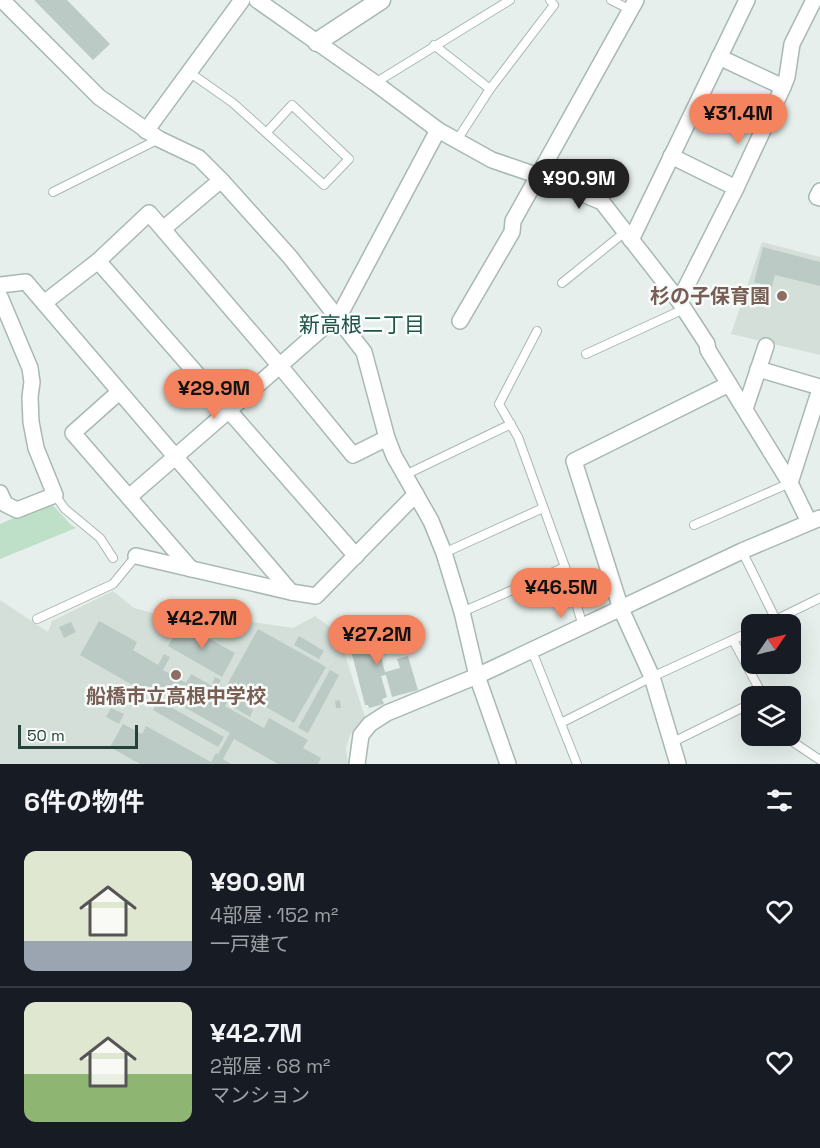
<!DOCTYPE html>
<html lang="ja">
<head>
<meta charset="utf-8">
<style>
  :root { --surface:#171b24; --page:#242831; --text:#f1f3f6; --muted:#9ea1a6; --line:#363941; --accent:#f4845f }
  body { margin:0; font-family:"Space Grotesk","Noto Sans JP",sans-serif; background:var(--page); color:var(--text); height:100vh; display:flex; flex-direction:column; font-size:22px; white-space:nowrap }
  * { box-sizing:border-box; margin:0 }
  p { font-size:20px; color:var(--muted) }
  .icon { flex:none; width:33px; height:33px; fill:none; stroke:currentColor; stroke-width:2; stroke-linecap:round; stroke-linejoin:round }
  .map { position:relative; height:764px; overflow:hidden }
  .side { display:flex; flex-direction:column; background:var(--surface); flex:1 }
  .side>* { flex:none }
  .needle { width:39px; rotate:56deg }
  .fabs { position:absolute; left:741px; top:614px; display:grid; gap:12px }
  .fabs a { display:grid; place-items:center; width:60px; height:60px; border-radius:12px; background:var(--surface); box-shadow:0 6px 24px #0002; font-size:30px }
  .scale { position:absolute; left:18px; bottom:15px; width:120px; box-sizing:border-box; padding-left:6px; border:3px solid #24423a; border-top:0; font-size:16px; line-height:21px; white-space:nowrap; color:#24423a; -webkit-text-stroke:4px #f7fbf9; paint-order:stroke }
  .price { position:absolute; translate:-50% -51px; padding:0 14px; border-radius:21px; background:var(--accent); color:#111; font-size:20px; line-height:39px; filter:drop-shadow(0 2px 3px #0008) }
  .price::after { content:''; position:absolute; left:50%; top:36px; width:18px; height:14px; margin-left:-9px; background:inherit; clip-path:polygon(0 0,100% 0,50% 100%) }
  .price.on { background:#222; color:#fff }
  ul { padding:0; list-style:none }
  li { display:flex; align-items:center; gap:18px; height:150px; padding:0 24px }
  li+li { border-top:2px solid var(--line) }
  li span { display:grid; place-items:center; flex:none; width:168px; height:120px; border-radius:12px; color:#555 }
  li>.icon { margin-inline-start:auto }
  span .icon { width:72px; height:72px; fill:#fffc; stroke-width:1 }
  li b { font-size:26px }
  h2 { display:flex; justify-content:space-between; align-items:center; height:72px; padding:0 24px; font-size:26px }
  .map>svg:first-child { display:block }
  .built { fill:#d4dfda }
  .green { fill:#bfe0c8 }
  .building { fill:#bbcac4 }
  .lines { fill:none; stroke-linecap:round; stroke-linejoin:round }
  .service-casing { stroke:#a8b8b2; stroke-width:10 }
  .minor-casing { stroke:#a8b8b2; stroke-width:18 }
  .tertiary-casing { stroke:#a8b8b2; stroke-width:21 }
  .service { stroke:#fff; stroke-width:8 }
  .minor { stroke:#fff; stroke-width:15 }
  .tertiary { stroke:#fff; stroke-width:18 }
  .education-dot { fill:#8d6e63; stroke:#f7fbf9; stroke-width:2 }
  .labels { text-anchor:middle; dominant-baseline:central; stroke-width:5; stroke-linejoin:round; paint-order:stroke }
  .education-label { font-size:20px; font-weight:bold; fill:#785e54; stroke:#f7fbf9; text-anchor:end }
  .neighbourhood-label { font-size:21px; fill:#1f5548; stroke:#f7fbf9 }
</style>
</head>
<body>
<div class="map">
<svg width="820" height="764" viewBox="0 0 820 764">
  <rect width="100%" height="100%" fill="#e6efeb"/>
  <g class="built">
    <polygon points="762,242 820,257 820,355 731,334"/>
    <polygon points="113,591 134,608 187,622 204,615 293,628 315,616 338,633 365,717 350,735 346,748 348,764 0,764 0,600 48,632 52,621"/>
  </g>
  <polygon class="green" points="50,502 71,525 76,528 0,559 0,524"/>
  <g class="building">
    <polygon points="34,0 67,0 110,44 93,60"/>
    <polygon points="763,247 820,262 820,286 775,275 772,287 754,282"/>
    <polygon points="382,618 384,623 373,626 385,672 400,668 397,659 408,656 418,690 392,697 386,675 381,676 387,697 382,699 384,704 369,708 368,705 365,705 345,627"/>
    <polygon points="99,621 137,642 133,650 158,665 164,654 170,657 163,670 186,683 191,674 230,696 225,706 264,728 269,718 308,740 303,748 321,758 318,764 278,764 234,739 223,759 231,764 140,764 110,747 123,724 142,734 146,726 211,762 216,753 218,754 230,733 158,692 155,698 80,655"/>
    <polygon points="71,622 76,632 64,638 59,627"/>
    <polygon points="181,623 235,653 222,677 168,646"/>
    <polygon points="258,629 326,667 294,723 227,685"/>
    <polygon points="299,636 324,651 319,659 294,645"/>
    <polygon points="330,670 339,675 308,733 298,728"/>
    <polygon points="215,677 221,680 217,687 212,684"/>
    <polygon points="241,695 248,699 245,705 253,710 250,717 233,707"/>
    <polygon points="158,700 224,737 218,747 153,710"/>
    <polygon points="340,700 341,708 336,708 335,701"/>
    <polygon points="111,708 124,714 119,724 106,717"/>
  </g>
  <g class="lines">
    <g class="service-casing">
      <g id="service">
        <polyline points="611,0 631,10"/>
        <polyline points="434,45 490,89"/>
        <polyline points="189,72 233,103 324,185 349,159 292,105 267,132"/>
        <polyline points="375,83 510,0"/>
        <polyline points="457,140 490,89 554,5 550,0"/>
        <polyline points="53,192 159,139"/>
        <polyline points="562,283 625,232"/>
        <polyline points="537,331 499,404 518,437 565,567 583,626"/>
        <polyline points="586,354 684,309"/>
        <polyline points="405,475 511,424"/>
        <polyline points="55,495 65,509 100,538 113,558"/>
        <polyline points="694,525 790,483"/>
        <polyline points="742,551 776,620"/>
        <polyline points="444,553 543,508"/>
        <polyline points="462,612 565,567"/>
        <polyline points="37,619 113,584 136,556"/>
        <polyline points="767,624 820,598"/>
        <polyline points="733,640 763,696"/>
        <polyline points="532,651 577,764"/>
        <polyline points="561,723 652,677 752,631"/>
        <polyline points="784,736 820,760"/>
        <polyline points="671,743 752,703"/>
      </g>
    </g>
    <g class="minor-casing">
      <g id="minor">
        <polyline points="2,0 99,97 159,139 199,158 221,180 290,257 364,352 387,438 394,456 431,521 444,553 462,612 477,676 508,764"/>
        <polyline points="257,0 375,83 438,130 492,160 539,176 602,202 679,301 707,344 708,350 790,483 809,522"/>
        <polyline points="719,57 783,87"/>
        <polyline points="146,131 242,0"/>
        <polyline points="671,156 736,188"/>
        <polyline points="820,191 817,197 820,198"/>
        <polyline points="163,229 221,180"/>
        <polyline points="631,240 747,0"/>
        <polyline points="98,261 356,556"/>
        <polyline points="0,285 26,282 291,592"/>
        <polyline points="0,297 30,368 32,382 30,397 31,422 36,448 55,495 17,510 5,504 0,493"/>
        <polyline points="679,301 736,188 783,87 787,77 792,44 814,0"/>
        <polyline points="44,303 98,261 149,213 280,366 353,455 387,438"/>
        <polyline points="337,320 438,130"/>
        <polyline points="460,321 512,232 513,221 636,0"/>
        <polyline points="758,369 820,387"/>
        <polyline points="119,392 73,433 191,569"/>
        <polyline points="745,409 766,346"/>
        <polyline points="790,483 820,389"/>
        <polyline points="129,497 228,411 335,317"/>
        <polyline points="136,556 291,592 316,596 416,494"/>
        <polyline points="357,764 361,735 370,724 387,713 477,676 742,551 820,518"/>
        <polyline points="678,764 652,677 621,609 574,461 729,384"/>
      </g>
    </g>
    <g class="tertiary-casing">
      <polyline id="tertiary" points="317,42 381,0"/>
    </g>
    <use href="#service" class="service"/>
    <use href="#minor" class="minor"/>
    <use href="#tertiary" class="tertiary"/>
  </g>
  <g class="education-dot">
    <circle cx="782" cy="296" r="6"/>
    <circle cx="176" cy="675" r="6"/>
  </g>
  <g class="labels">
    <g class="education-label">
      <text x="770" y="296">杉の子保育園</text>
      <text x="176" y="696" text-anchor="middle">船橋市立高根中学校</text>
    </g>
    <g class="neighbourhood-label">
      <text x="362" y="324">新高根二丁目</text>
    </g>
  </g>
</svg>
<div class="fabs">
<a><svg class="needle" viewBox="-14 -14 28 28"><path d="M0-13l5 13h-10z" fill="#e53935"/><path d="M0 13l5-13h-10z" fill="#9ea1a6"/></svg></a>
<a><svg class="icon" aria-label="layers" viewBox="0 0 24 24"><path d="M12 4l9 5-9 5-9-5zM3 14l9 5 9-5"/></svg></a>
</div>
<div class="scale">50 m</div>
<b class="price" style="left:738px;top:145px">¥31.4M</b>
<b class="price on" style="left:579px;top:210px">¥90.9M</b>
<b class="price" style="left:214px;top:420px">¥29.9M</b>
<b class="price" style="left:561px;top:619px">¥46.5M</b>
<b class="price" style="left:202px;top:650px">¥42.7M</b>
<b class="price" style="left:377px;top:666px">¥27.2M</b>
</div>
<section class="side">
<h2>6件の物件<svg class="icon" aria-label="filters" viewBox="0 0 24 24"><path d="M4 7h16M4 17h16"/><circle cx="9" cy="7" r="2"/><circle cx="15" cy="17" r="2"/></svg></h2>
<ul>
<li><span style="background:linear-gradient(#dfe7d0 75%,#9aa5b1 0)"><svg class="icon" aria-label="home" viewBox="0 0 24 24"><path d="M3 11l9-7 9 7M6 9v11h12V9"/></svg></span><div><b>¥90.9M</b><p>4部屋 · 152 m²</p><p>一戸建て</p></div><svg class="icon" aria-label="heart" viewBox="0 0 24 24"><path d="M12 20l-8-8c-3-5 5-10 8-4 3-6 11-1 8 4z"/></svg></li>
<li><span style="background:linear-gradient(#dfe7d0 60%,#8fb573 0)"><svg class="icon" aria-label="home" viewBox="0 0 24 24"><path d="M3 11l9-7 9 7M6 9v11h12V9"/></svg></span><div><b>¥42.7M</b><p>2部屋 · 68 m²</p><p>マンション</p></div><svg class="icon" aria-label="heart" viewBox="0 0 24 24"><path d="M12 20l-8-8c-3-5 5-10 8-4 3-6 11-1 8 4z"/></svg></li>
</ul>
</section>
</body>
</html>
